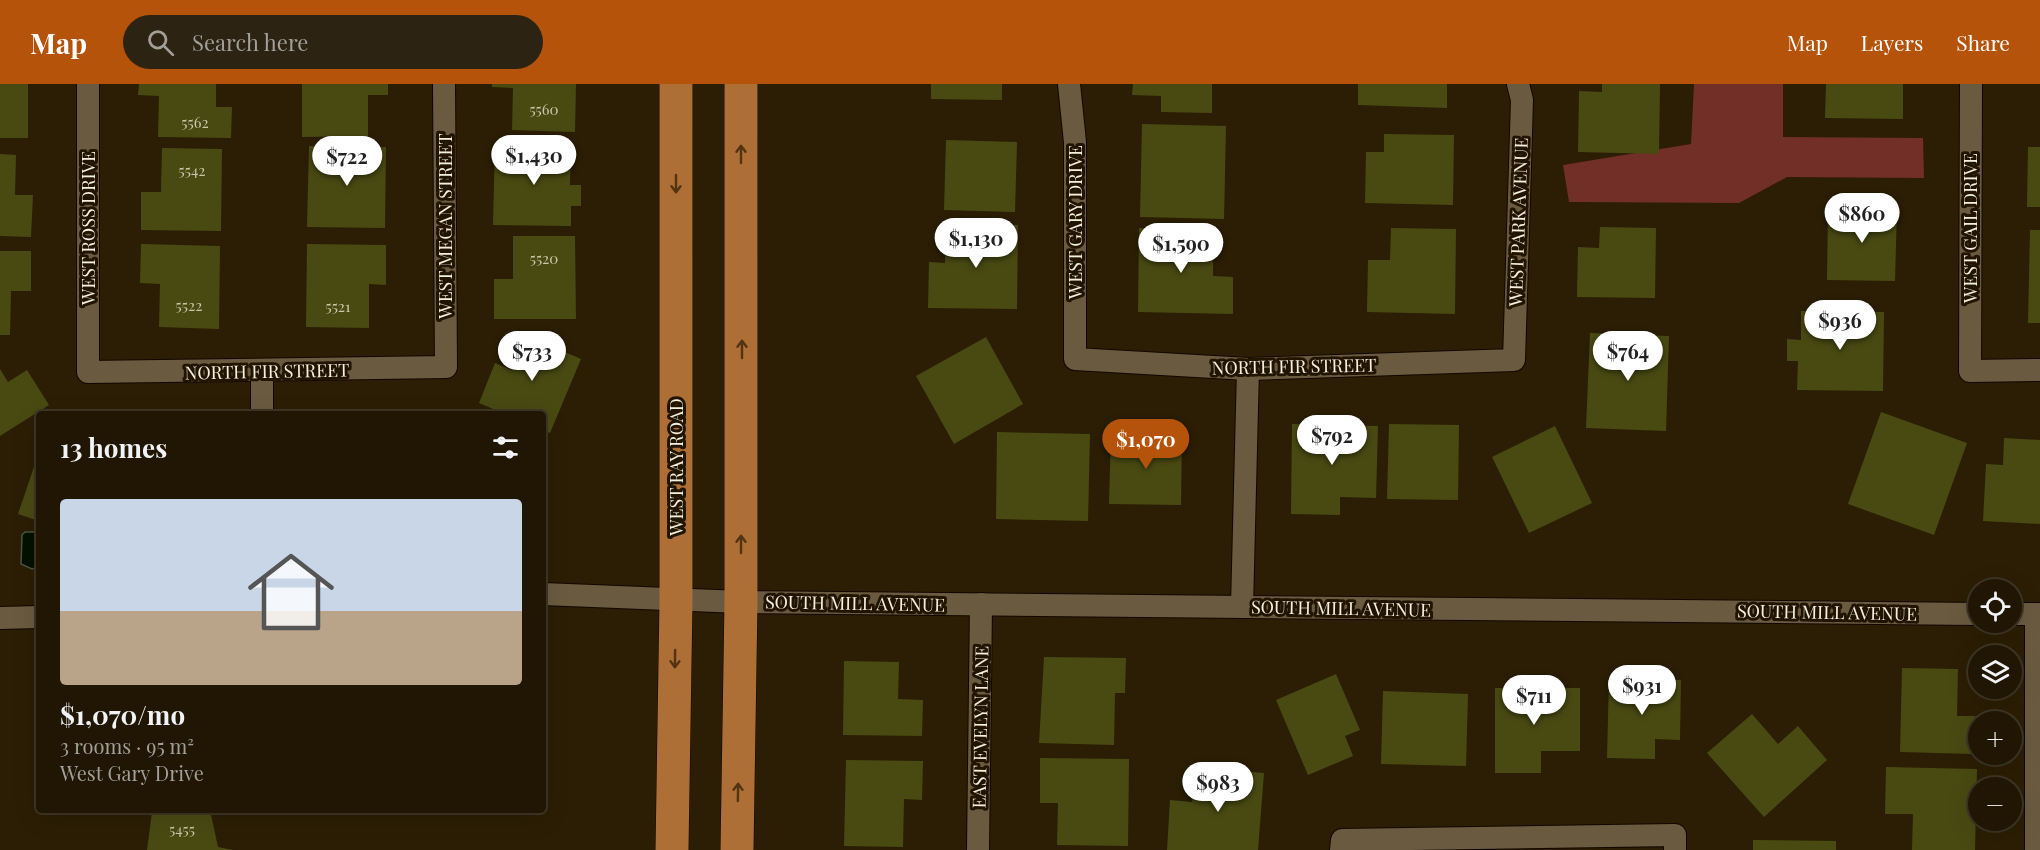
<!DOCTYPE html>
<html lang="en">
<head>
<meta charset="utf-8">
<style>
  :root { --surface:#201603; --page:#2d2312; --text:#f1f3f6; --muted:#a29f9a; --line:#3d3525; --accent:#b45309 }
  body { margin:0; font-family:"Playfair Display",serif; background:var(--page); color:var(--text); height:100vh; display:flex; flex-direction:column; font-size:22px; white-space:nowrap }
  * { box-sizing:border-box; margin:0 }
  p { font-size:20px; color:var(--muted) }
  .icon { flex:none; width:33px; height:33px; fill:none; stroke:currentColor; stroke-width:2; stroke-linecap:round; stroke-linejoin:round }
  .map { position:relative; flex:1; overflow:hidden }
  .details { position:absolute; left:36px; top:327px; width:510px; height:402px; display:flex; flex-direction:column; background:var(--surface); border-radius:6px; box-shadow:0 6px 24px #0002,0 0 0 2px var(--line) }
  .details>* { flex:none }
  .controls { position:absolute; left:1968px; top:495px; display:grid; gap:12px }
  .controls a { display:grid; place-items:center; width:54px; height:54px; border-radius:50%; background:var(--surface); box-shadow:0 6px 24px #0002,0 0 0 2px var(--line); font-size:30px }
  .price { position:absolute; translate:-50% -51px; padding:0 14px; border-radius:21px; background:#fff; color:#222; font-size:20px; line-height:39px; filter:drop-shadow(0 2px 3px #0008) }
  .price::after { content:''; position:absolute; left:50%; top:36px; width:18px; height:14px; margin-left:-9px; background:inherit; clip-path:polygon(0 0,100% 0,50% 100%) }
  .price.selected { background:var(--accent); color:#fff }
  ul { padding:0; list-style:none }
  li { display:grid; align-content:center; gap:12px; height:318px; padding:0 24px }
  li+li { border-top:2px solid var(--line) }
  li span { display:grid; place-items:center; height:186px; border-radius:6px; color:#555 }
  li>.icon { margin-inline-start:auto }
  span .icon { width:108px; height:108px; fill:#fffc; stroke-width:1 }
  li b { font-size:26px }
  h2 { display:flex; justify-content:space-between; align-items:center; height:72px; padding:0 24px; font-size:26px }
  header { display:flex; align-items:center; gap:36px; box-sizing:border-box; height:84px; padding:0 30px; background:var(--accent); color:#fff }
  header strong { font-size:28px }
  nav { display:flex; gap:33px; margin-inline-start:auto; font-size:21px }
  .search { width:420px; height:54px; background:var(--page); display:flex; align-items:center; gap:15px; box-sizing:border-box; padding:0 21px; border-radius:33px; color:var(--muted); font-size:22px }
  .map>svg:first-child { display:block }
  .green { fill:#712f27 }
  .water { fill:#031100; stroke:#4c5343; stroke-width:1.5 }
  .building { fill:#494a12 }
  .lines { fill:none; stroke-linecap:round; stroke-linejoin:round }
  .street-casing { stroke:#130700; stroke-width:24 }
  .primary-casing { stroke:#130700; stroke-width:34 }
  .street { stroke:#6a5b40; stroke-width:22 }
  .primary { stroke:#ad6f36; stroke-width:33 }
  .oneway { stroke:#523413 }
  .labels { text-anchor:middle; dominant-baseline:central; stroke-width:6; stroke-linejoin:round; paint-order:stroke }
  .number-label { font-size:15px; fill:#cbc5ab }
  .street-label { font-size:18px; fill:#f6eede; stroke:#211500 }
</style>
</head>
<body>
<header>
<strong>Map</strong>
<div class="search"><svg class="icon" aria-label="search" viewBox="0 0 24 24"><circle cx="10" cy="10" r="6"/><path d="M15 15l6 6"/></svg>Search here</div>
<nav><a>Map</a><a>Layers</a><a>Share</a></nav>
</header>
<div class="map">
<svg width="2040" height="766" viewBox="0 0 2040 766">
  <rect width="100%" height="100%" fill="#2b1e04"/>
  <polygon class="green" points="1694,0 1783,0 1783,53 1923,54 1924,94 1787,93 1739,119 1569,118 1563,81 1691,60"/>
  <polygon class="water" points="25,448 39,448 39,483 32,485 21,480 22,451"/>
  <g class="building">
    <rect x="0" y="0" width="28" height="54"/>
    <polygon points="139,0 216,0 216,23 232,23 231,54 158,53 159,12 138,11"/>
    <polygon points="302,0 388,0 388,11 368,11 368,52 302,53"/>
    <polygon points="492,0 576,0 575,48 512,46 513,4 492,3"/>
    <polygon points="931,0 1002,0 1002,16 931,15"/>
    <polygon points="1133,0 1212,0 1212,29 1161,28 1161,12 1132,11"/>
    <polygon points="1358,0 1447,0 1447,24 1358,21"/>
    <polygon points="1602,0 1660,0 1659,70 1578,68 1579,7 1602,8"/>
    <polygon points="1826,0 1903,0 1903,35 1825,34"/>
    <polygon points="1142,40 1226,42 1224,135 1140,133"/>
    <polygon points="1384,50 1454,51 1453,121 1365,119 1366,68 1384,68"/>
    <polygon points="946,56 1017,58 1015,128 944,126"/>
    <polygon points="495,61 571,62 570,101 581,101 581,122 571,122 571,142 493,141"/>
    <polygon points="309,62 386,63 385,144 307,143"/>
    <polygon points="2028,63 2040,63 2040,123 2027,123"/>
    <polygon points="162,64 222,65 221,147 141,146 141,108 161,108"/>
    <polygon points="0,70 16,71 15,111 33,111 31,153 0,152"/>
    <polygon points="1828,124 1897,125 1895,197 1827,196"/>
    <polygon points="946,140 1018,141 1017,225 928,224 929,178 945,179"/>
    <polygon points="1600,143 1656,144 1655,214 1577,213 1578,163 1599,164"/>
    <polygon points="1139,144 1213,146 1213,192 1233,193 1233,230 1138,228"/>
    <polygon points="1391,144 1456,145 1455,230 1367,228 1368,176 1390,176"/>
    <polygon points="2030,146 2040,146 2040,239 2028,239"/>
    <polygon points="513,152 575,152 576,235 494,235 494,195 513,195"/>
    <polygon points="141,160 220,162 219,245 159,243 160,200 140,199"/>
    <polygon points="307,160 386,161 386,201 369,200 369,244 306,243"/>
    <polygon points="0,167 31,167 31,207 11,207 10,251 0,251"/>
    <polygon points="1801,227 1884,228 1883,307 1797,306 1798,277 1787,277 1787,255 1801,256"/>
    <polygon points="1590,249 1669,252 1666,347 1586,344"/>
    <polygon points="526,251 581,275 550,349 543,346 543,330 505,330 479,319 495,279 511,286"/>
    <polygon points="986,253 1023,320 954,360 916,292"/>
    <polygon points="0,285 8,298 27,286 49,321 0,352"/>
    <polygon points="1881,328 1967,359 1934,451 1848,420"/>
    <polygon points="1292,340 1378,342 1376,414 1340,413 1340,431 1291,430"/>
    <polygon points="1389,340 1459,341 1458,416 1387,415"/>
    <polygon points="1555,342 1592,419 1529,449 1492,373"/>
    <polygon points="997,348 1090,350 1088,437 996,435"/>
    <polygon points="1111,350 1182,351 1181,421 1109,420"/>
    <polygon points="2004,354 2040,356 2040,440 1983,437 1986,380 2003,381"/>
    <polygon points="39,368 39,437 18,430"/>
    <polygon points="1044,573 1126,574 1125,609 1115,609 1114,661 1039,659"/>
    <polygon points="844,577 899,578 898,615 923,616 922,652 843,651"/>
    <polygon points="1902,584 1958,585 1957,632 1975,632 1974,670 1900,668"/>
    <polygon points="1336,590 1360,646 1345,652 1353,672 1308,691 1276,616"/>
    <polygon points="1609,594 1681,596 1680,656 1655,655 1655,675 1607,674"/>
    <polygon points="1495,604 1580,604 1580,667 1541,667 1541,689 1495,689"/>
    <polygon points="1383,607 1468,610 1466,682 1381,680"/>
    <polygon points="1752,630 1778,660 1798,642 1827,676 1764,733 1707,669"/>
    <polygon points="1040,674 1129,675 1128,762 1057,761 1058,719 1040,719"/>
    <polygon points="846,676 923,677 922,716 904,715 903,763 844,762"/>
    <polygon points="1886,683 1977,685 1975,766 1912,766 1913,730 1885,730"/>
    <polygon points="1195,684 1264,689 1258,766 1167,766 1170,716 1192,718"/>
    <polygon points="159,726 210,726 218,763 233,766 147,766 152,728"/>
    <polygon points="1753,756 1836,757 1836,766 1753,766"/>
  </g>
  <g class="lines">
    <g class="street-casing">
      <g id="street">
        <polyline points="88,0 88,288 446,283 444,0"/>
        <polyline points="1069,0 1075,58 1075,275 1248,285 1514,276 1522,16 1518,0"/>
        <polyline points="1971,0 1970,287 2040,286"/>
        <polyline points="262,330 262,288"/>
        <polyline points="543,510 741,518 1978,530"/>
        <polyline points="1242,523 1248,285"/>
        <polyline points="2012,530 2040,530"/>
        <polyline points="0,534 39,533"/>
        <polyline points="978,766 981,520"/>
        <polyline points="1341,766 1342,756 1675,751 1675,766"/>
        <polyline points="2036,766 2036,530"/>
      </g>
    </g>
    <g class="primary-casing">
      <g id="primary">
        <polyline points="672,766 676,517 676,0"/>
        <polyline points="737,766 741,518 741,0"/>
      </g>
    </g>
    <use href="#street" class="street"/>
    <use href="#primary" class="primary"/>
  </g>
  <defs><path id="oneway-shaft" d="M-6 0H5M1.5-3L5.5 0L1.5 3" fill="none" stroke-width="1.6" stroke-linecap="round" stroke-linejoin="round" transform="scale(1.5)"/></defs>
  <g class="oneway">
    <use href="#oneway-shaft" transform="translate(741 70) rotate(-90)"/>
    <use href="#oneway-shaft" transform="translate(676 100) rotate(90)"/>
    <use href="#oneway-shaft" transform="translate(742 265) rotate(-90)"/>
    <use href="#oneway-shaft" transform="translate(741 460) rotate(-90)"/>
    <use href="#oneway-shaft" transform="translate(675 575) rotate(91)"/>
    <use href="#oneway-shaft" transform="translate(738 708) rotate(-89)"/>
  </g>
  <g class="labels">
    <g class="number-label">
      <text x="544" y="25">5560</text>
      <text x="195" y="38">5562</text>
      <text x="192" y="86">5542</text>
      <text x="544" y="174">5520</text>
      <text x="189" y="221">5522</text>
      <text x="338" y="222">5521</text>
      <text x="182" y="745">5455</text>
    </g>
    <g class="street-label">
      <text transform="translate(1075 138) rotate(-90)">WEST GARY DRIVE</text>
      <text transform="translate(1518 138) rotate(-88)">WEST PARK AVENUE</text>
      <text transform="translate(445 142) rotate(-90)">WEST MEGAN STREET</text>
      <text transform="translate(88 144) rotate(-90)">WEST ROSS DRIVE</text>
      <text transform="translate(1970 144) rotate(-90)">WEST GAIL DRIVE</text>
      <text transform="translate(1294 282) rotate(-1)">NORTH FIR STREET</text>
      <text transform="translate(267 287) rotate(-1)">NORTH FIR STREET</text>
      <text transform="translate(676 383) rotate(-90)">WEST RAY ROAD</text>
      <text transform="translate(855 519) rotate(1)">SOUTH MILL AVENUE</text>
      <text transform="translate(1341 524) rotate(1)">SOUTH MILL AVENUE</text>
      <text transform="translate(1827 528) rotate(1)">SOUTH MILL AVENUE</text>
      <text transform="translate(980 643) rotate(-89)">EAST EVELYN LANE</text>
    </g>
  </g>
</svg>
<div class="controls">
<a><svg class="icon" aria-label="locate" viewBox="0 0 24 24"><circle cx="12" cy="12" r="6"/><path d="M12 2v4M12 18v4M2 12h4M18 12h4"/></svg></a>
<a><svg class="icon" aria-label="layers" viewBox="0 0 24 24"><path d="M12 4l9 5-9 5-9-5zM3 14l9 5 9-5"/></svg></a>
<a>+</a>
<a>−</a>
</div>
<b class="price" style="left:534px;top:102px">$1,430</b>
<b class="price" style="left:347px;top:103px">$722</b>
<b class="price" style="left:1862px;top:160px">$860</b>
<b class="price" style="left:976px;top:185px">$1,130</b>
<b class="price" style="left:1181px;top:190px">$1,590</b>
<b class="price" style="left:1840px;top:267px">$936</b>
<b class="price" style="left:532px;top:298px">$733</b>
<b class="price" style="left:1628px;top:298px">$764</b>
<b class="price" style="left:1332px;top:382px">$792</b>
<b class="price selected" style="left:1146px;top:386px">$1,070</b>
<b class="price" style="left:1642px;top:632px">$931</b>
<b class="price" style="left:1534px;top:642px">$711</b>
<b class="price" style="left:1218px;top:729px">$983</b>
<section class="details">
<h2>13 homes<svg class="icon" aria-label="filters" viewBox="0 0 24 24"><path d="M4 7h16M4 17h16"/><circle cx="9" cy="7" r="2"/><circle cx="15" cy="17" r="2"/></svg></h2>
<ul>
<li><span style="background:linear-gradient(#c9d6e8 60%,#b9a48a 0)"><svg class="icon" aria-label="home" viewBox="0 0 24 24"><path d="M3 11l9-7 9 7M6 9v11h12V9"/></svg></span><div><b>$1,070/mo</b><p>3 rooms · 95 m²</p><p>West Gary Drive</p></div></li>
</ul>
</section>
</div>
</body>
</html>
